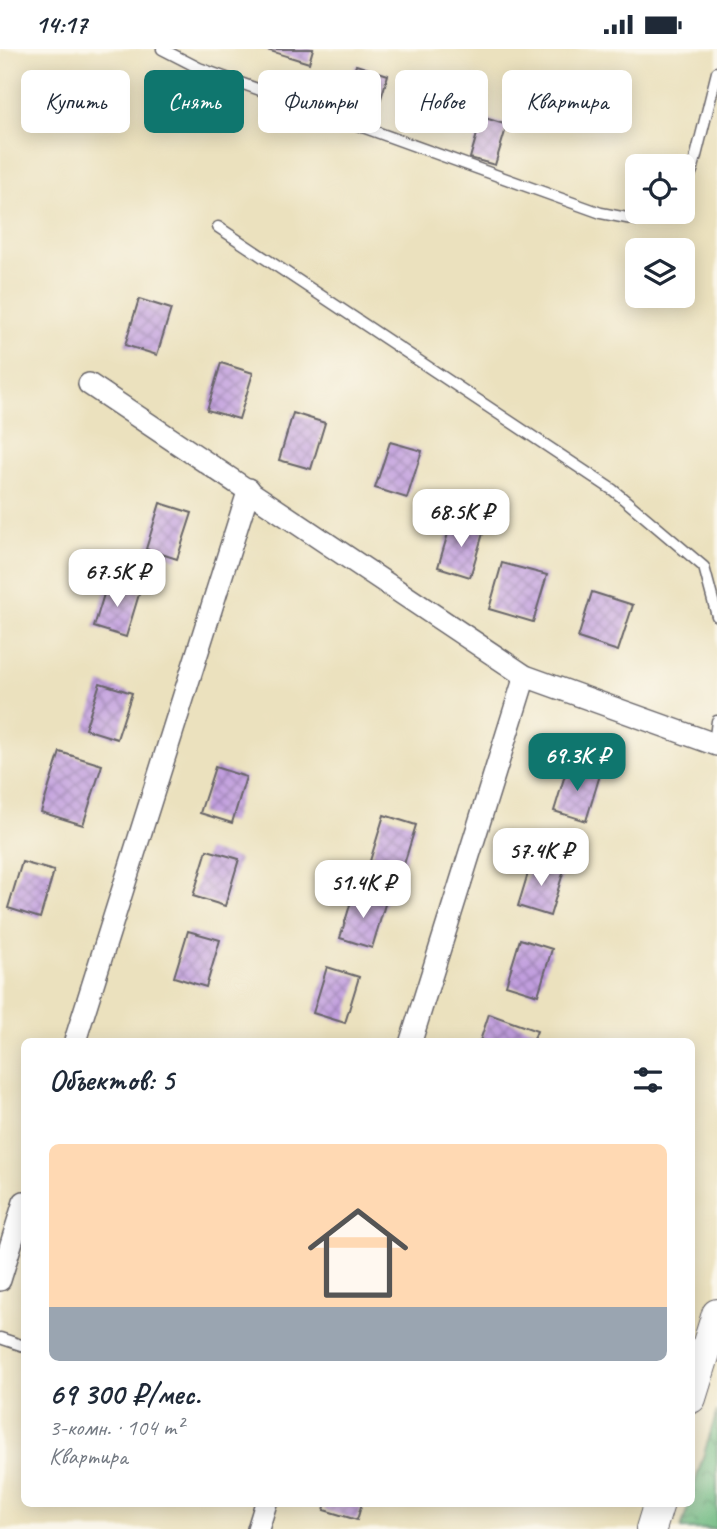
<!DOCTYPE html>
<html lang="ru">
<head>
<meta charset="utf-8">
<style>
  :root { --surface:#fff; --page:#f6f6f7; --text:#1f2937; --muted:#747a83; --accent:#0f766e }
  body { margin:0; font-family:Caveat,sans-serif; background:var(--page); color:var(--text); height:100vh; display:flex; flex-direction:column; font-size:26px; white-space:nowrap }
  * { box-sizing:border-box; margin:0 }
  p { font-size:23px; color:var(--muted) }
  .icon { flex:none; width:38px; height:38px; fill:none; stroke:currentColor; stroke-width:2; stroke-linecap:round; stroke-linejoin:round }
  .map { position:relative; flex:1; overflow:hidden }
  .drawer { position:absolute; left:21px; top:989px; width:674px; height:469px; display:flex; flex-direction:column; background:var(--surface); border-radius:10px; box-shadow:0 4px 18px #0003 }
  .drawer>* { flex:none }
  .top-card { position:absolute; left:21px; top:21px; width:676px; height:63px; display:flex; gap:14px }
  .tools { position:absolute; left:625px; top:105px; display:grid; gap:14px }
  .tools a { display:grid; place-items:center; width:70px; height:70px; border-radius:10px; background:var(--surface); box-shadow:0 4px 18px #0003; font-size:35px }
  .price { position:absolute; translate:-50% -60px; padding:0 16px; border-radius:14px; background:#fff; color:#222; font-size:23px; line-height:46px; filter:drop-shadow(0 2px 4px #0008) }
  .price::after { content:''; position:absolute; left:50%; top:42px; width:21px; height:16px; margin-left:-10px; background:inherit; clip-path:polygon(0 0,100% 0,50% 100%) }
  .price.selected { background:var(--accent); color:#fff }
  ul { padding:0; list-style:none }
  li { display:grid; align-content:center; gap:14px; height:371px; padding:0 28px }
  li span { display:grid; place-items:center; height:217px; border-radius:10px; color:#555 }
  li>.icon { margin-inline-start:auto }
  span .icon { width:126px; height:126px; fill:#fffc; stroke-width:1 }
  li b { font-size:30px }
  h2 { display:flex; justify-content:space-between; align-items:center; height:84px; padding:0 28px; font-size:30px }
  .tag { padding:0 24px; border-radius:10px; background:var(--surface); box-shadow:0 4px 18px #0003; font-size:24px; line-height:63px }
  .tag.selected { background:var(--accent); color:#fff }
  .status { display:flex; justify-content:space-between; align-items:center; height:49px; padding:0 35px; background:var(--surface); direction:ltr }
  .status svg { height:19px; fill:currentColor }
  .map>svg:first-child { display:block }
  .forest { fill:url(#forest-crowns); stroke:#486e5e; stroke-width:2 }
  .building { fill:url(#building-cross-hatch) }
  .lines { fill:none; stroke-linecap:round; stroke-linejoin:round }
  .service-casing { stroke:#686569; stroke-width:13 }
  .minor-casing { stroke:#686569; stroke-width:24 }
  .secondary-casing { stroke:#686569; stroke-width:32 }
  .service { stroke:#fff; stroke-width:10 }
  .minor { stroke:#fff; stroke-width:21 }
  .secondary { stroke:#fff; stroke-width:30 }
</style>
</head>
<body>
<div class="status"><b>14:17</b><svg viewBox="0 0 49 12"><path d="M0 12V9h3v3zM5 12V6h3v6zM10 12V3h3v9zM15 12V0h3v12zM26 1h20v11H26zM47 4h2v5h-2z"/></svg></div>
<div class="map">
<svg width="717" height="1480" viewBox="0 0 717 1480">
  <defs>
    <pattern id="forest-crowns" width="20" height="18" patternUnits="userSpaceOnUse" patternTransform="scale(1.75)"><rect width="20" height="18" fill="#6eb981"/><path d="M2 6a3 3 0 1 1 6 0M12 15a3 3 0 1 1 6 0" fill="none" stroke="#5a966b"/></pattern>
    <pattern id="building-cross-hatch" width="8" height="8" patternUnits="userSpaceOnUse" patternTransform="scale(1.75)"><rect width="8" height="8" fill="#c19ede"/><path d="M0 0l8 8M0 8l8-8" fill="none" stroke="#9c80b5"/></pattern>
  </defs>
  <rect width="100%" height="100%" fill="#fbf7ec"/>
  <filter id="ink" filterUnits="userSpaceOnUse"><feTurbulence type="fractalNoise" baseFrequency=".0143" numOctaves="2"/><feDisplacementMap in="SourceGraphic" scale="14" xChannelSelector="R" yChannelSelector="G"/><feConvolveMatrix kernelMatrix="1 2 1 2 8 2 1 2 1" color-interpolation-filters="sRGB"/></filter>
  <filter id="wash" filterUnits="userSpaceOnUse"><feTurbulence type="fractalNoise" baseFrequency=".00686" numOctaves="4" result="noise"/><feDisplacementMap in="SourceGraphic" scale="28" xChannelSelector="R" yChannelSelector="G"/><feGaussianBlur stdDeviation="1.57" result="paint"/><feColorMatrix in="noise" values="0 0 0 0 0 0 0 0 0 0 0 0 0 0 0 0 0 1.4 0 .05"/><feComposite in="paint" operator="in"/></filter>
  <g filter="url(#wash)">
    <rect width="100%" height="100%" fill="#ebe1be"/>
    <polygon class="forest" points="717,1362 717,1480 681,1480 689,1454 691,1454 691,1447"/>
    <g id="blocks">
      <g class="building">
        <polygon points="264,0 313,0 309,14"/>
        <polygon points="356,16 388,26 376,66 344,56"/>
        <polygon points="482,68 507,76 495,116 470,109"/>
        <polygon points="139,250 171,260 157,306 125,296"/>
        <polygon points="221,314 253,324 239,370 207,361"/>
        <polygon points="293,364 325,374 311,420 279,411"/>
        <polygon points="390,393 422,402 407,449 375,439"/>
        <polygon points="160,454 192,464 177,510 146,500"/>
        <polygon points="452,471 484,481 470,528 438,518"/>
        <polygon points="502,514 547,526 533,573 489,560"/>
        <polygon points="108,532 140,542 126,588 94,578"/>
        <polygon points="592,543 633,556 618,602 578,589"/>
        <polygon points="100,634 132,644 117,690 85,680"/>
        <polygon points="60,703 102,716 83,776 41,763"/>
        <polygon points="568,716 600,726 586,772 554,762"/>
        <polygon points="215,718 246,728 232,774 200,764"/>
        <polygon points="384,766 416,776 402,822 370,812"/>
        <polygon points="207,801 239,810 225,857 193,847"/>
        <polygon points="532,811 564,821 550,867 518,857"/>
        <polygon points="22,813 54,822 40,869 8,859"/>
        <polygon points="354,843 386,852 372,899 340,889"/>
        <polygon points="188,882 220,891 206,938 174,928"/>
        <polygon points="520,890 552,900 538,946 506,936"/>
        <polygon points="327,918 359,928 345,974 313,964"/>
        <polygon points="489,965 537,982 533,992 480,992"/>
        <polygon points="326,1454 362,1454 357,1471 324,1461"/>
      </g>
    </g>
  </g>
  <g filter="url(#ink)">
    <use href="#blocks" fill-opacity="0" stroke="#686569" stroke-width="2"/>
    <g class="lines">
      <g class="service-casing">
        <g id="service">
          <polyline points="162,0 199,19 601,164 637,171 661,163"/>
          <polyline points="682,146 693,119 717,23"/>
          <polyline points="218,178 613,441 704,518 717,567"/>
          <polyline points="714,695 717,672"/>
          <polyline points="0,1289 24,1297"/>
        </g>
      </g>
      <g class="minor-casing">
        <g id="minor">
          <polyline points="89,335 525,627 717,696"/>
          <polyline points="75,992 249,440"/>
          <polyline points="411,992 525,627"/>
          <polyline points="0,1231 24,1153"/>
          <polyline points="258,1480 266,1454"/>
        </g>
      </g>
      <g class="secondary-casing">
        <g id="secondary">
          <polyline points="691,1349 717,1265"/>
          <polyline points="651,1480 659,1454"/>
        </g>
      </g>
      <use href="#service" class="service"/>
      <use href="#minor" class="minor"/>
      <use href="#secondary" class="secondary"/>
    </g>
  </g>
</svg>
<div class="tools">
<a><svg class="icon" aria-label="locate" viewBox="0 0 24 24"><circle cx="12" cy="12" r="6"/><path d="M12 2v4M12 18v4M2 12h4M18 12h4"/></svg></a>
<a><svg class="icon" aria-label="layers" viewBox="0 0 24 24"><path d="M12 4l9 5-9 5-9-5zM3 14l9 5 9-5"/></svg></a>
</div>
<b class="price" style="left:461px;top:500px">68.5K ₽</b>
<b class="price" style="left:117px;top:560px">67.5K ₽</b>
<b class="price selected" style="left:577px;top:744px">69.3K ₽</b>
<b class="price" style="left:541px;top:839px">57.4K ₽</b>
<b class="price" style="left:363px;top:871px">51.4K ₽</b>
<div class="top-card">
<a class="tag">Купить</a>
<a class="tag selected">Снять</a>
<a class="tag">Фильтры</a>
<a class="tag">Новое</a>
<a class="tag">Квартира</a>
</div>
<section class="drawer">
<h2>Объектов: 5<svg class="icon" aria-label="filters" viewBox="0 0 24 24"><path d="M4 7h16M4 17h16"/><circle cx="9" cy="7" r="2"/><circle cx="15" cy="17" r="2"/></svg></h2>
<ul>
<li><span style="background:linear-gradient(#ffd9b3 75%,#9aa5b1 0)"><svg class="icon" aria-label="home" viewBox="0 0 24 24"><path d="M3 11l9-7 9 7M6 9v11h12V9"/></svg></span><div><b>69 300 ₽/мес.</b><p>3-комн. · 104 m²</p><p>Квартира</p></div></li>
</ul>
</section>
</div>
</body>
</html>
